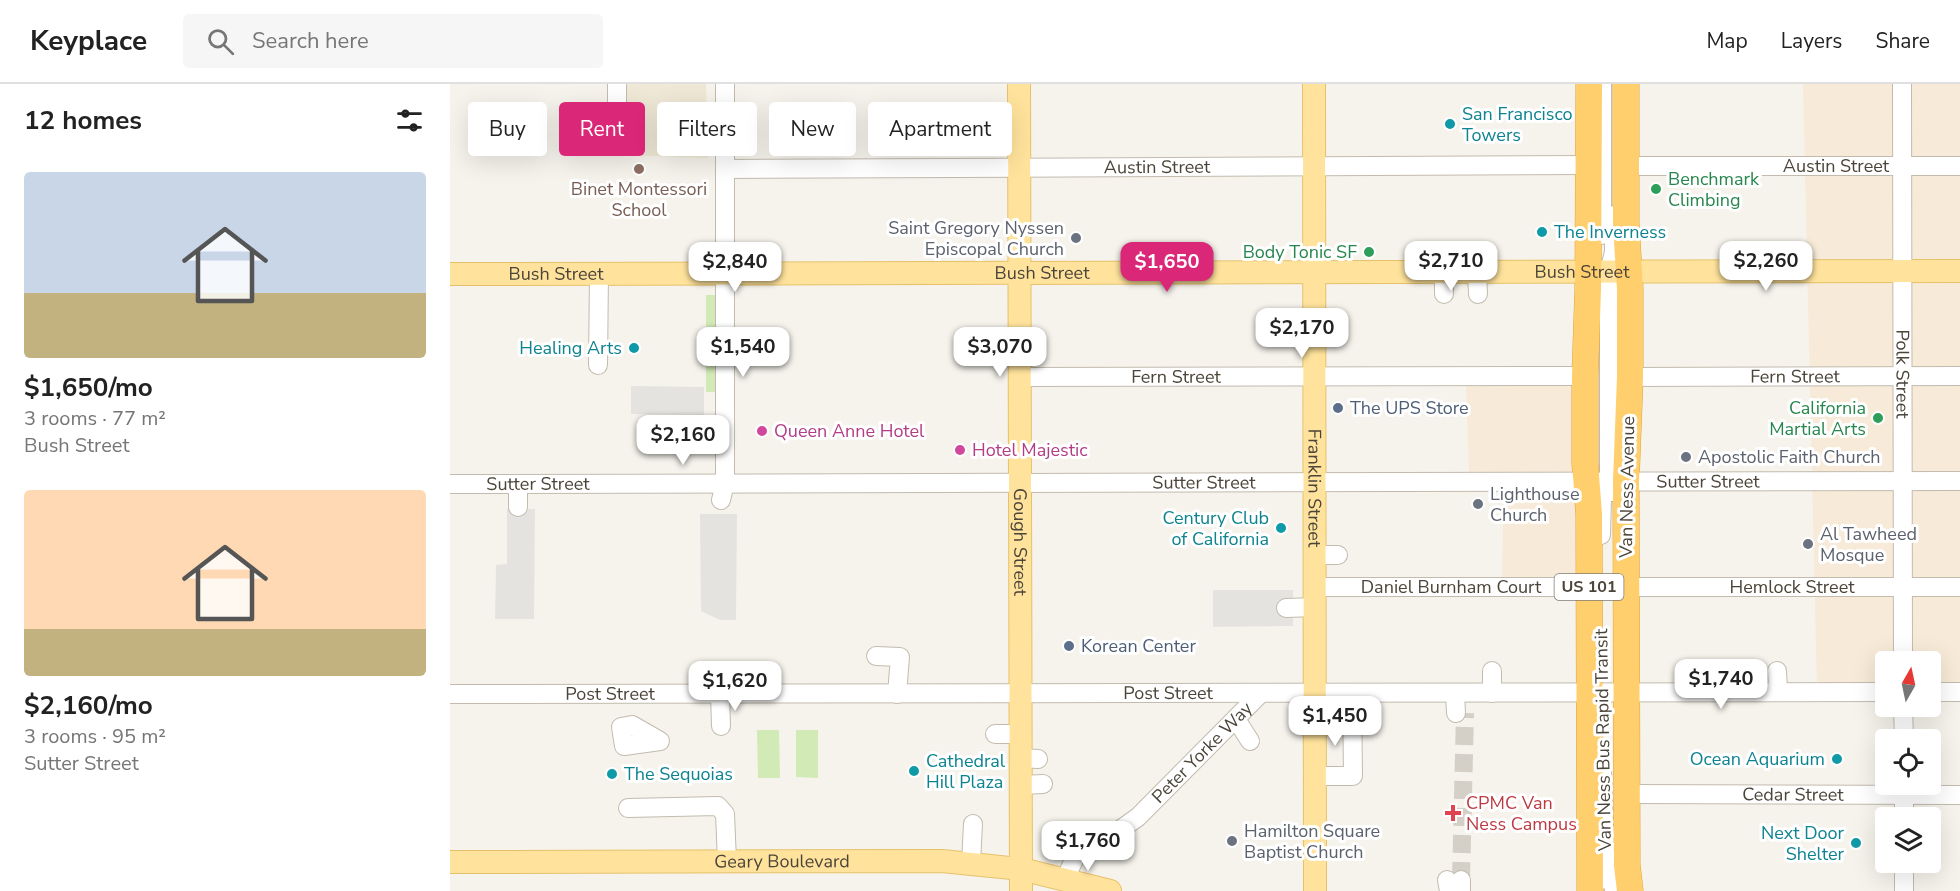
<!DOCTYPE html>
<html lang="en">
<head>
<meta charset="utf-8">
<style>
  :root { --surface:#fff; --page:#f6f6f6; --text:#222; --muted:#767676; --line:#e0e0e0; --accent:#db2777 }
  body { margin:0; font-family:"Nunito Sans",sans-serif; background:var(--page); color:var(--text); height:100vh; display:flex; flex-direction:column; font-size:22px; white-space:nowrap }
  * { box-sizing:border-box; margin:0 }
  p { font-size:20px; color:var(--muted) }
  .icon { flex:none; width:33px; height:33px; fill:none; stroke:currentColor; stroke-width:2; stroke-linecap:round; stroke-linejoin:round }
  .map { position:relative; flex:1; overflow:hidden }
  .details { display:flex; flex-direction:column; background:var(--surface); width:450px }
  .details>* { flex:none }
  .guide { position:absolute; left:18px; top:18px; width:570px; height:54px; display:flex; gap:12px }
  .needle { width:39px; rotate:9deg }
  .fabs { position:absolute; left:1425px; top:567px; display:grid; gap:12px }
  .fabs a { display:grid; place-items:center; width:66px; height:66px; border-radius:6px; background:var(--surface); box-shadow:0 6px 24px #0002; font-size:30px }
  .price { position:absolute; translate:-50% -51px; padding:0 14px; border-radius:12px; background:#fff; color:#222; font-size:20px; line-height:39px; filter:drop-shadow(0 2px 3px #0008) }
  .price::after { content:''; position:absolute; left:50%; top:36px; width:18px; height:14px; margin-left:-9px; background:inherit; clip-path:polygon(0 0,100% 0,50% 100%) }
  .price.selected { background:var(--accent); color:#fff }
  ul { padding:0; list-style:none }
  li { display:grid; align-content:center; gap:12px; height:318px; padding:0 24px }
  li span { display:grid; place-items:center; height:186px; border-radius:6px; color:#555 }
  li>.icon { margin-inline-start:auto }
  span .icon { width:108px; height:108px; fill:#fffc; stroke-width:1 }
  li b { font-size:26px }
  h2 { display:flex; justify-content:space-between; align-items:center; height:72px; padding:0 24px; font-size:26px }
  .tag { padding:0 21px; border-radius:6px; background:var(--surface); box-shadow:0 6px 24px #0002; font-size:21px; line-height:54px }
  .tag.selected { background:var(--accent); color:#fff }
  header { display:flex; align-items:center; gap:36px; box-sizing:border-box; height:84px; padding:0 30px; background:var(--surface); border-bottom:2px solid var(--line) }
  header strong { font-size:28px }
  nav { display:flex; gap:33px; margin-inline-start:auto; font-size:21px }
  .search { width:420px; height:54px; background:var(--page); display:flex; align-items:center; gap:15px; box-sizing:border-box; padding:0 21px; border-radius:6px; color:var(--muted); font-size:22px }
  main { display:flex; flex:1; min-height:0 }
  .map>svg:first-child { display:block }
  .commercial { fill:#f7ead8 }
  .education { fill:#efe8d6 }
  .green { fill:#d2eab5 }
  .parking { fill:#e5e3e0 }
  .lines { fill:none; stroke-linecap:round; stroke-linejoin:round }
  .minor-tunnel { stroke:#d4d0c8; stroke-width:18; stroke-dasharray:18 9; stroke-linecap:butt }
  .minor-casing { stroke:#c2bbae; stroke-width:20 }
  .major-casing { stroke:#e6c16a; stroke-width:24 }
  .highway-casing { stroke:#e0a43c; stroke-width:27 }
  .minor { stroke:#fff; stroke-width:18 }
  .major { stroke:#ffe39c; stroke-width:22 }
  .highway { stroke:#ffcf6e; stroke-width:26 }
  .culture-dot { fill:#0f9aa8; stroke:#fff; stroke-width:2 }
  .education-dot { fill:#8d6e63; stroke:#fff; stroke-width:2 }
  .leisure-dot { fill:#2e9e5b; stroke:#fff; stroke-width:2 }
  .worship-dot { fill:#6b7280; stroke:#fff; stroke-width:2 }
  .service-dot { fill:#5c6f8a; stroke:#fff; stroke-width:2 }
  .hotel-dot { fill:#d1479c; stroke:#fff; stroke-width:2 }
  .health-dot { fill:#e0444e; stroke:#fff; stroke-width:2 }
  .labels { text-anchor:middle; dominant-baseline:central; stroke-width:6; stroke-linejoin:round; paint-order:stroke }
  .shield { fill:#fff; stroke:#817c74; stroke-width:1.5 }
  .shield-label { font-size:16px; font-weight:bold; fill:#4b4439 }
  .culture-label { font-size:18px; fill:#0d838f; stroke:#fff; text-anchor:start }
  .street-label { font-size:18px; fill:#4b4439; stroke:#fff }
  .leisure-label { font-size:18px; fill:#27864d; stroke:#fff; text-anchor:end }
  .education-label { font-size:18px; fill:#785e54; stroke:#fff }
  .worship-label { font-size:18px; fill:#5b616d; stroke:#fff; text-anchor:start }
  .service-label { font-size:18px; fill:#4e5e75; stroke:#fff; text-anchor:start }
  .hotel-label { font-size:18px; fill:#b23c85; stroke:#fff; text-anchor:start }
  .health-label { font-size:18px; fill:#be3a42; stroke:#fff; text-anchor:start }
</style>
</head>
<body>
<header>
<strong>Keyplace</strong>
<div class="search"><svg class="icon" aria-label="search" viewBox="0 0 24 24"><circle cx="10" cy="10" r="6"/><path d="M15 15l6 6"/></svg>Search here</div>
<nav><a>Map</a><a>Layers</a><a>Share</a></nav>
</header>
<main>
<section class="details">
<h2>12 homes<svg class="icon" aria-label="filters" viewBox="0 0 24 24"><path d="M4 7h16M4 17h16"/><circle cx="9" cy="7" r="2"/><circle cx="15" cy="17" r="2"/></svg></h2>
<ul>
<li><span style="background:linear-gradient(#c9d6e8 65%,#c2b280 0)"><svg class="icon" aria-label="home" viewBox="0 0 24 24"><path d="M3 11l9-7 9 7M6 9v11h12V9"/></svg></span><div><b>$1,650/mo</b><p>3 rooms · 77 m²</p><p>Bush Street</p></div></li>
<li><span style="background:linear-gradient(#ffd9b3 75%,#c2b280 0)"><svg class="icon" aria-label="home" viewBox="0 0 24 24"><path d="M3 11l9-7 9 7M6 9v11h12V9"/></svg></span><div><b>$2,160/mo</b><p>3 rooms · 95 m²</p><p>Sutter Street</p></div></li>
</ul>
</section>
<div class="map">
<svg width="1510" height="807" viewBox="0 0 1510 807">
  <rect width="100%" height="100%" fill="#f6f3ec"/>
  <g class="commercial">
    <polygon points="1353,0 1510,0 1510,607 1481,608 1480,578 1436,578 1435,608 1367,608"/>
    <polygon points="1016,299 1129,300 1130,497 1052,498 1054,388 1019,388"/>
  </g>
  <polygon class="education" points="173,0 256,0 258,74 172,71"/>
  <g class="green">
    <rect x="256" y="211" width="9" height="97"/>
    <polygon points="307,646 329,646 330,694 308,694"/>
    <polygon points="346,646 368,646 368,694 346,693"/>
  </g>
  <g class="parking">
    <polygon points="181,302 254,303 254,331 181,330"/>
    <polygon points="57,425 85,425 84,535 45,535 46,481 57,480"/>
    <polygon points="250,430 287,430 286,536 270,536 251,527"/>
    <polygon points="763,506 843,506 843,542 763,543"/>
  </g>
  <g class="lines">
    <polyline class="minor-tunnel" points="1011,796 1015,629"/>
    <g class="minor-casing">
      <g id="minor">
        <polyline points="167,0 167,61"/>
        <path id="s1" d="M1452 0 1453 578"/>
        <path id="s2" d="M1176 82H1510"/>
        <path id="s3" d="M275 85 1138 81"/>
        <polyline points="1152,151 1152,0"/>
        <polyline points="994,188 994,210"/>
        <polyline points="1027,188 1028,210"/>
        <polyline points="148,281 149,189"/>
        <path id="s4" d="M570 293 1135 292"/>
        <path id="s5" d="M1180 293 1510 292"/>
        <path id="s6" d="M0 400 1510 397"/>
        <polyline points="1162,408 1159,397 1159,188 1164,168 1164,131"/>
        <polyline points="271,416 275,399 275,0"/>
        <polyline points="68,423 68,400"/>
        <polyline points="1151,451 1152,414 1159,397"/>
        <polyline points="865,471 888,471"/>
        <path id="s7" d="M865 503H1139"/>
        <path id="s8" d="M1176 503H1510"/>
        <polyline points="836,524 865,523"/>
        <polyline points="426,572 450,573 447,610"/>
        <polyline points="1327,587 1328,607"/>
        <polyline points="1480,608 1510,608"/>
        <polyline points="1005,609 1006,629"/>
        <polyline points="1042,609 1042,587"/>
        <path id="s9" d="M0 610 1436 608"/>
        <polyline points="270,610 271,642"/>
        <polyline points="1453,622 1454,656"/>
        <polyline points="786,635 800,657"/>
        <polygon points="182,641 210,657 174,662 171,643"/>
        <polyline points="545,650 571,650"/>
        <polyline points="571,674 588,675"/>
        <polyline points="1152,686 1156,796"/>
        <polyline points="865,692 903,692 902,609"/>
        <polyline points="1454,700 1454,734"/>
        <polyline points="571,701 593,700"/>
        <path id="s10" d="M1177 710 1510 711"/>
        <polyline points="178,724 268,722 275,730 277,777"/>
        <polyline points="521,779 523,740"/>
        <path id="s11" d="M615 795 630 763 667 748 688 733 811 609"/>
        <polyline points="997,796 999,807"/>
        <polyline points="1011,807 1011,796"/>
        <polyline points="1164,807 1167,799 1166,777"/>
        <polyline points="1454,807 1454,778"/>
      </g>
    </g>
    <g class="major-casing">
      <g id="major">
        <path id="s12" d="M569 0 571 807"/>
        <path id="s13" d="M864 0 865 807"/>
        <path id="s14" d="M0 190 1510 187"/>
        <path id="s15" d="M0 778 492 777 571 785 660 807"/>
      </g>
    </g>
    <g class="highway-casing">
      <g id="highway">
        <polyline points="1139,0 1138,205 1135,292 1135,379 1139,430 1140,807"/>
        <polyline points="1176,0 1176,140 1180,205 1180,293 1176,397 1177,781 1180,807"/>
      </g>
    </g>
    <use href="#minor" class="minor"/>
    <use href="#major" class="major"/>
    <use href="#highway" class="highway"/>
  </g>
  <g class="culture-dot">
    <circle cx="1000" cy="40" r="6"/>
    <circle cx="1092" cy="148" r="6"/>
    <circle cx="184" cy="264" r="6"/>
    <circle cx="831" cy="444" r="6"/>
    <circle cx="1387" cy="675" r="6"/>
    <circle cx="464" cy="687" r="6"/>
    <circle cx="162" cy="690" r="6"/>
    <circle cx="1406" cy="759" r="6"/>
  </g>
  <circle class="education-dot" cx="189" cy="85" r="6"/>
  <g class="leisure-dot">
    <circle cx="1206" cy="105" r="6"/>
    <circle cx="919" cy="168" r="6"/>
    <circle cx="1428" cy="334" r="6"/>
  </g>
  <g class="worship-dot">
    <circle cx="626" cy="154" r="6"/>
    <circle cx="1236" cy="373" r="6"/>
    <circle cx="1028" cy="420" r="6"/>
    <circle cx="1358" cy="460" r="6"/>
    <circle cx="782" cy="757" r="6"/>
  </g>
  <g class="service-dot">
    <circle cx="888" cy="324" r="6"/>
    <circle cx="619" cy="562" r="6"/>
  </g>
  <g class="hotel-dot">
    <circle cx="312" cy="347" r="6"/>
    <circle cx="510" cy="366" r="6"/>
  </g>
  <path class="health-dot" d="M1000 720h6v6h6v6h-6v6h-6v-6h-6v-6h6z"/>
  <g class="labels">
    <rect class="shield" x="1104.5" y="490" width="69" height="26" rx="4.5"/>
    <g class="shield-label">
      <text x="1139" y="503">US 101</text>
    </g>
    <g class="culture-label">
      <text x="1012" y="30">San Francisco<tspan x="1012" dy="21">Towers</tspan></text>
      <text x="1104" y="148">The Inverness</text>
      <text x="172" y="264" text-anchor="end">Healing Arts</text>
      <text x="819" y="434" text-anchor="end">Century Club<tspan x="819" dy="21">of California</tspan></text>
      <text x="1375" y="675" text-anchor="end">Ocean Aquarium</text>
      <text x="476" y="677">Cathedral<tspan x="476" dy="21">Hill Plaza</tspan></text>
      <text x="174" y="690">The Sequoias</text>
      <text x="1394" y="749" text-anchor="end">Next Door<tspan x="1394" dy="21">Shelter</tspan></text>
    </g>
    <g class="street-label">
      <text stroke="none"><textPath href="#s2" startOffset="210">Austin Street</textPath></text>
      <text stroke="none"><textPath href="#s3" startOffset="432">Austin Street</textPath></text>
      <text stroke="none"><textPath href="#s14" startOffset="1132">Bush Street</textPath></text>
      <text stroke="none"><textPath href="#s14" startOffset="106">Bush Street</textPath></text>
      <text stroke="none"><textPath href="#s14" startOffset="592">Bush Street</textPath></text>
      <text stroke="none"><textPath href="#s1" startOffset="290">Polk Street</textPath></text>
      <text stroke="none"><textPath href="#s5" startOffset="165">Fern Street</textPath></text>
      <text stroke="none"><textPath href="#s4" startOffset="156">Fern Street</textPath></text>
      <text stroke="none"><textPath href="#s6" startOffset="1258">Sutter Street</textPath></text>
      <text stroke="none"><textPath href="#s6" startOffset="754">Sutter Street</textPath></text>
      <text stroke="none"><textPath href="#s6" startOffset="88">Sutter Street</textPath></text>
      <text transform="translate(1177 403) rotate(-89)">Van Ness Avenue</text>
      <text stroke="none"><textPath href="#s13" startOffset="404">Franklin Street</textPath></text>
      <text stroke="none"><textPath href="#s12" startOffset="458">Gough Street</textPath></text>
      <text stroke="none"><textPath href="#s7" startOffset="136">Daniel Burnham Court</textPath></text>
      <text stroke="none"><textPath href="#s8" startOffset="166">Hemlock Street</textPath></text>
      <text stroke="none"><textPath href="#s9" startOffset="718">Post Street</textPath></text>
      <text stroke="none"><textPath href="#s9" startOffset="160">Post Street</textPath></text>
      <text transform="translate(1153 656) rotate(-91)">Van Ness Bus Rapid Transit</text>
      <text stroke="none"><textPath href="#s11" startOffset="192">Peter Yorke Way</textPath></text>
      <text stroke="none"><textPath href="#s10" startOffset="166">Cedar Street</textPath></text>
      <text stroke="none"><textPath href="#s15" startOffset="332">Geary Boulevard</textPath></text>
    </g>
    <g class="leisure-label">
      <text x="1218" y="95" text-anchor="start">Benchmark<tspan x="1218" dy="21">Climbing</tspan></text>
      <text x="907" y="168">Body Tonic SF</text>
      <text x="1416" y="324">California<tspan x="1416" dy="21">Martial Arts</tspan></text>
    </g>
    <g class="education-label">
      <text x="189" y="105">Binet Montessori<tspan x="189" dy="21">School</tspan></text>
    </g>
    <g class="worship-label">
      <text x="614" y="144" text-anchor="end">Saint Gregory Nyssen<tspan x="614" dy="21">Episcopal Church</tspan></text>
      <text x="1248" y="373">Apostolic Faith Church</text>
      <text x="1040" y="410">Lighthouse<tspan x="1040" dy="21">Church</tspan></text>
      <text x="1370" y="450">Al Tawheed<tspan x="1370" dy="21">Mosque</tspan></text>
      <text x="794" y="747">Hamilton Square<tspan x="794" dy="21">Baptist Church</tspan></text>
    </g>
    <g class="service-label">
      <text x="900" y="324">The UPS Store</text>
      <text x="631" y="562">Korean Center</text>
    </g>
    <g class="hotel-label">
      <text x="324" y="347">Queen Anne Hotel</text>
      <text x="522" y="366">Hotel Majestic</text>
    </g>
    <g class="health-label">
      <text x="1016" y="719">CPMC Van<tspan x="1016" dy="21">Ness Campus</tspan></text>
    </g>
  </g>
</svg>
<div class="fabs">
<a><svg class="needle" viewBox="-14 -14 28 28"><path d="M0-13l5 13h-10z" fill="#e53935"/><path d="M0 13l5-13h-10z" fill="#767676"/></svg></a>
<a><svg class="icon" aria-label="locate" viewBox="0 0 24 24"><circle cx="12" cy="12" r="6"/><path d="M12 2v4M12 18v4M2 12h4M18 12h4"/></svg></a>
<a><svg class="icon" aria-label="layers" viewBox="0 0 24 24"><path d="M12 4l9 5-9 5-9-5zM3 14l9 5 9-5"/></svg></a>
</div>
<b class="price" style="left:1001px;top:208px">$2,710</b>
<b class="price" style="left:1316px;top:208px">$2,260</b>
<b class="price" style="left:285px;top:209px">$2,840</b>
<b class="price selected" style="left:717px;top:209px">$1,650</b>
<b class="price" style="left:852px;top:275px">$2,170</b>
<b class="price" style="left:293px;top:294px">$1,540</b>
<b class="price" style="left:550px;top:294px">$3,070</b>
<b class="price" style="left:233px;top:382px">$2,160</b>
<b class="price" style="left:1271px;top:626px">$1,740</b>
<b class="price" style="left:285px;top:628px">$1,620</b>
<b class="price" style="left:885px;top:663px">$1,450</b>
<b class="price" style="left:638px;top:788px">$1,760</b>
<div class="guide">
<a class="tag">Buy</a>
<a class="tag selected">Rent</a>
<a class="tag">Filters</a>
<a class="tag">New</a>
<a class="tag">Apartment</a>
</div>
</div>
</main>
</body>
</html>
